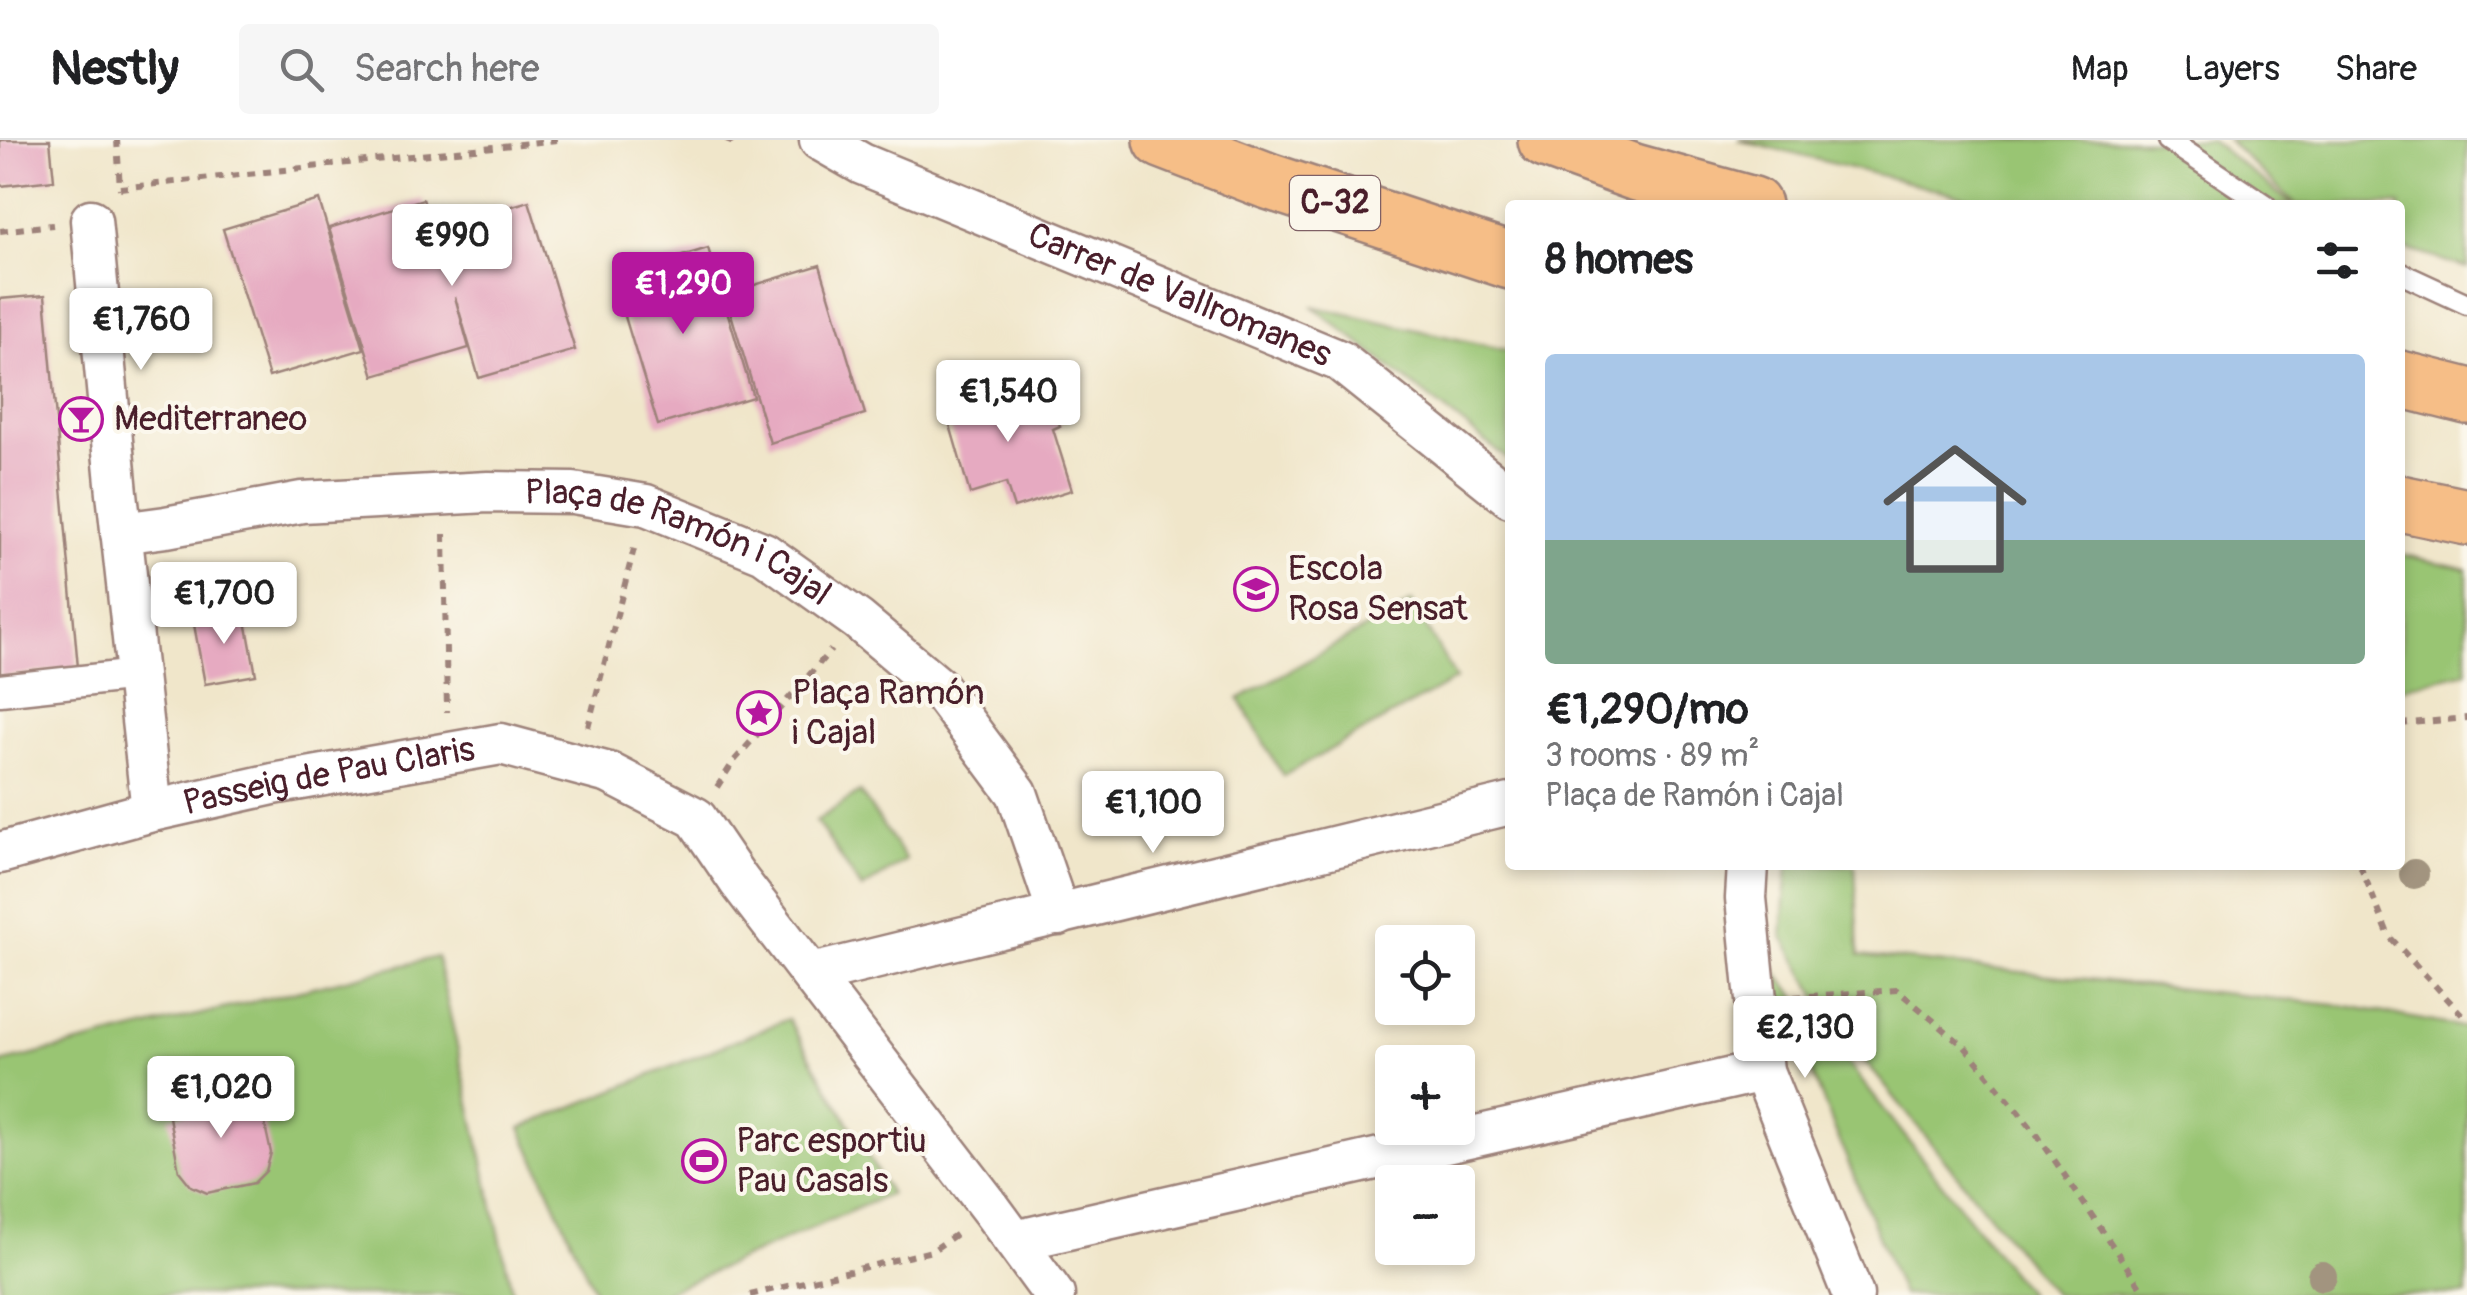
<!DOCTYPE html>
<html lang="en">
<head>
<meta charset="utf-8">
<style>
  :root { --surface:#fff; --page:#f6f6f6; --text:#202124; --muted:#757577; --line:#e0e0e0; --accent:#b5179e }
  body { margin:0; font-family:Pangolin,sans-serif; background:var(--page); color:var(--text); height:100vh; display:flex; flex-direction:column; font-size:38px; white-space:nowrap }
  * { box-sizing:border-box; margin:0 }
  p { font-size:32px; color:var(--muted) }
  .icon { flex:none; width:55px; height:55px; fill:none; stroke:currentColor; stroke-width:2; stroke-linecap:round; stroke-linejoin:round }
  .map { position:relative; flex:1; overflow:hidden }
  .sheet { position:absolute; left:1505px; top:60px; width:900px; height:670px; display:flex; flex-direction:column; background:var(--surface); border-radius:10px; box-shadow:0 5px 15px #0003 }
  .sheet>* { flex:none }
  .buttons { position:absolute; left:1375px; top:785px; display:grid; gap:20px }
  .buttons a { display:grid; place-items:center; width:100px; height:100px; border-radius:10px; background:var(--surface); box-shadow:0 5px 15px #0003; font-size:50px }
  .price { position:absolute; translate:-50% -85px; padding:0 22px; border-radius:10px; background:#fff; color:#222; font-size:32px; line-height:65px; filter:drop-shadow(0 2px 5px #0008) }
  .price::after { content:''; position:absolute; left:50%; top:60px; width:30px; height:22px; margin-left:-15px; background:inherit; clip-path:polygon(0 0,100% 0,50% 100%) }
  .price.selected { background:var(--accent); color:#fff }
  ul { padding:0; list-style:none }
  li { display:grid; align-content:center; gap:20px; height:530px; padding:0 40px }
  li span { display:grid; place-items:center; height:310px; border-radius:10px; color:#555 }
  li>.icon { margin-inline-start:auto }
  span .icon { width:180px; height:180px; fill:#fffc; stroke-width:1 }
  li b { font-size:42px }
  h2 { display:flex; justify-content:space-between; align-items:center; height:120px; padding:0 40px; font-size:42px }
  header { display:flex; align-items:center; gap:60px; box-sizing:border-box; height:140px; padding:0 50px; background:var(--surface); border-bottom:2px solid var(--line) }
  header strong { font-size:48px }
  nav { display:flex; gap:55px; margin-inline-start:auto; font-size:35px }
  .search { width:700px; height:90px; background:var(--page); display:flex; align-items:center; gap:25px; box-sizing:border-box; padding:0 35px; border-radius:10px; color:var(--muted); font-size:38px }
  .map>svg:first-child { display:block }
  .green { fill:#99c573; stroke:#72724f; stroke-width:2.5 }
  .building { fill:#e6aac1 }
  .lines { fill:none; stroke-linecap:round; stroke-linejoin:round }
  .service-casing { stroke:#9d827a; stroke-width:25 }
  .pedestrian-casing { stroke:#9d827a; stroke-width:35 }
  .minor-casing { stroke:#9d827a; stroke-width:45 }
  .motorway-casing { stroke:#9d827a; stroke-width:60 }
  .path { stroke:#9d827a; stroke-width:6; stroke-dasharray:8 8; stroke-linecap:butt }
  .service { stroke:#fff; stroke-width:20 }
  .pedestrian { stroke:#fff; stroke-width:30 }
  .minor { stroke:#fff; stroke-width:40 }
  .motorway { stroke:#f6be87; stroke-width:55 }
  .tree { fill:#a2947f }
  .labels { text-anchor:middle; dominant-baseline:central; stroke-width:8; stroke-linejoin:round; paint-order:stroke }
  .shield { fill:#fbf7ec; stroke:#7f6065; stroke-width:2.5 }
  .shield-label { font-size:32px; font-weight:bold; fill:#4a1f2b }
  .street-label { font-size:35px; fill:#4a1f2b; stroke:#fbf7ec }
  .poi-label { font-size:35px; fill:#4a1f2b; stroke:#fbf7ec; text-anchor:start }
</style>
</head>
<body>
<header>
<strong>Nestly</strong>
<div class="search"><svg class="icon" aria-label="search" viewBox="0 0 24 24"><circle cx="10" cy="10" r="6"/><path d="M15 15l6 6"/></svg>Search here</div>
<nav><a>Map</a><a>Layers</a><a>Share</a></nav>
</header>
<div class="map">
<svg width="2467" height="1155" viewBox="0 0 2467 1155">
  <rect width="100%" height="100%" fill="#fbf7ec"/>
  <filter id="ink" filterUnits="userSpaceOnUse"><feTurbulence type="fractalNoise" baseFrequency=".01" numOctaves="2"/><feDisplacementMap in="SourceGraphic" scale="20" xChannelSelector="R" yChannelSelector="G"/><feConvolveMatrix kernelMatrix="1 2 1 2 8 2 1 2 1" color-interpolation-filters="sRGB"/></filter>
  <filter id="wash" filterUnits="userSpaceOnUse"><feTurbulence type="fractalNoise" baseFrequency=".0048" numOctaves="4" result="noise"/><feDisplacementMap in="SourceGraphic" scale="40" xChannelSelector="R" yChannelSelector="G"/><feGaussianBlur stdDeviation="2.25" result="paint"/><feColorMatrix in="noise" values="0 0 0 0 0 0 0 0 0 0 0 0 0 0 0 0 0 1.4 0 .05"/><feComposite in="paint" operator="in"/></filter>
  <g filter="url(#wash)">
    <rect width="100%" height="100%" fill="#f0e6ca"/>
    <g class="green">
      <polygon points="1738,0 2210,0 2293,65 2000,65"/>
      <polygon points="2227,0 2467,0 2467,128 2400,107 2400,65 2296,65"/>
      <polygon points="1312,166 1510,211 1510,321"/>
      <polygon points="2400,414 2467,429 2467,532 2400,548"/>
      <polygon points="1412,462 1456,539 1283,636 1239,559"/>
      <polygon points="860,652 906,720 862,749 816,681"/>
      <polygon points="1788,725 1855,725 1859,815 2353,867 2467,888 2467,1155 2054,1155 1827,874 1782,795"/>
      <polygon points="437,817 513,1155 0,1155 0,923"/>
      <polygon points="1765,817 2029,1155 1902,1155"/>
      <polygon points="788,879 890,1054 659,1155 596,1155 521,988"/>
    </g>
    <g id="blocks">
      <g class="building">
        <polygon points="0,0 50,0 54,40 0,46"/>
        <polygon points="423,59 433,90 529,61 575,210 479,238 455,157 469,208 374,236 329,88"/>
        <polygon points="319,60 364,209 269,237 223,89"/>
        <polygon points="708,108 753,257 658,285 613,137"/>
        <polygon points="820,125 865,274 770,303 725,154"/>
        <polygon points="45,155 78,528 0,537 0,159"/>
        <polygon points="1001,242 1009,268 1051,254 1060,286 1053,289 1072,350 1014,368 1006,343 970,354 943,261"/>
        <polygon points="244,470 256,535 205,544 193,479"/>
        <polygon points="214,945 228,950 238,963 259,958 271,1013 266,1031 254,1043 207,1053 191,1046 179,1031 169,977 186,973 190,958 200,949"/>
      </g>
    </g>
  </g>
  <g filter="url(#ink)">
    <use href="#blocks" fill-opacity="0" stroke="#9d827a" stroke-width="2.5"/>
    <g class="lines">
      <g class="service-casing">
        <g id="service">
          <polyline points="2168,0 2265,65"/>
          <polyline points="2400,133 2467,164"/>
        </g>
      </g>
      <g class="pedestrian-casing">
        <polyline id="pedestrian" points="0,550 137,535"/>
      </g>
      <g class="minor-casing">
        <g id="minor">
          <path id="s1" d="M820 0 862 24 1340 221 1510 357"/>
          <polyline points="91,80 117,353 152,671"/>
          <path id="s2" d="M121 393 166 387 302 362 488 352 573 353 646 365 764 413 858 480 938 547 1017 653 1059 775"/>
          <path id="s3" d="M0 713 152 671 273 644 501 604 609 633 696 678 739 741 991 1069 1054 1155"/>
          <polyline points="1748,725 1746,758 1763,931 1853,1155"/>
          <polyline points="812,834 1510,664"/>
          <polyline points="1015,1101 1763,931"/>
        </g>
      </g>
      <g class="motorway-casing">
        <g id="motorway">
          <polyline points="1162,0 1268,41 1510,121"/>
          <polyline points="1546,0 1634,32 1753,65"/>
          <polyline points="2400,239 2467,256"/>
          <polyline points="2400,363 2467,377"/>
        </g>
      </g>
      <g class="path">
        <polyline points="117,0 120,49"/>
        <polyline points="726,0 731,2 733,0"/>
        <polyline points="120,48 557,0"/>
        <polyline points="0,91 53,85"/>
        <polyline points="444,394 447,572"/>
        <polyline points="2400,584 2467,578"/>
        <polyline points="588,587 635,405"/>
        <polyline points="717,647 734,621 831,510"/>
        <polyline points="2360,725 2389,796 2467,880"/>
        <polyline points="1794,857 1897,850 1965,907 2038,996 2146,1155"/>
        <polyline points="750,1155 932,1111 958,1093"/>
      </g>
      <use href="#service" class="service"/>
      <use href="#pedestrian" class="pedestrian"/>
      <use href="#minor" class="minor"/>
      <use href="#motorway" class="motorway"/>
    </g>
    <g class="tree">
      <circle cx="2414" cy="734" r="15"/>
      <circle cx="2322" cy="1136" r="15"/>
    </g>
  </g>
  <defs>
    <g id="bar-ring" transform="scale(2.25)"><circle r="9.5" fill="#fbf7ec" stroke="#b5179e" stroke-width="1.5"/><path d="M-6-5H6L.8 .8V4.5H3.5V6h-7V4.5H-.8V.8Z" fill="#b5179e"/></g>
    <g id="school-ring" transform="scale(2.25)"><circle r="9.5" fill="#fbf7ec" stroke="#b5179e" stroke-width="1.5"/><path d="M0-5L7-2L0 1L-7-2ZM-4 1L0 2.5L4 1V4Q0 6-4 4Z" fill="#b5179e"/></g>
    <g id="sight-ring" transform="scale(2.25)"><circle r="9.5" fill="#fbf7ec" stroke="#b5179e" stroke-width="1.5"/><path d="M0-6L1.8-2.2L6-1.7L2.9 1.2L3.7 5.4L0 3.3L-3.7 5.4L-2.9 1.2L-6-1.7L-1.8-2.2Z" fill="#b5179e"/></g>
    <g id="stadium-ring" transform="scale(2.25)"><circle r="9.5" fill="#fbf7ec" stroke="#b5179e" stroke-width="1.5"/><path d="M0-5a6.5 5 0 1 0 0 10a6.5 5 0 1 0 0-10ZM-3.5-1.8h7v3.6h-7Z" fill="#b5179e"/></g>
  </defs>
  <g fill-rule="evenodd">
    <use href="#bar-ring" x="81" y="279"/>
    <use href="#school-ring" x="1256" y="449"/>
    <use href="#sight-ring" x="759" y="573"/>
    <use href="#stadium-ring" x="704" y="1021"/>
  </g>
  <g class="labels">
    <rect class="shield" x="1290" y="36" width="90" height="54" rx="8"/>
    <g class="shield-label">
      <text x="1335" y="63">C-32</text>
    </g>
    <g class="street-label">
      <text stroke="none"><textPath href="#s1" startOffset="392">Carrer de Vallromanes</textPath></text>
      <text stroke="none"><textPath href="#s2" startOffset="570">Plaça de Ramón i Cajal</textPath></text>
      <text stroke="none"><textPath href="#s3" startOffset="338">Passeig de Pau Claris</textPath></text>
    </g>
    <g class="poi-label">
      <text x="114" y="279">Mediterraneo</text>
      <text x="1288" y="429">Escola<tspan x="1288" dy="40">Rosa Sensat</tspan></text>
      <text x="792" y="553">Plaça Ramón<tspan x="792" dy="40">i Cajal</tspan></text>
      <text x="736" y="1001">Parc esportiu<tspan x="736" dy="40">Pau Casals</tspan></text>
    </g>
  </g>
</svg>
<div class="buttons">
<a><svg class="icon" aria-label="locate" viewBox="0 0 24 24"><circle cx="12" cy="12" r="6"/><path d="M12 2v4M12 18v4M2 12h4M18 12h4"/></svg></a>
<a>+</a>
<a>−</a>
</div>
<b class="price" style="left:452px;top:149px">€990</b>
<b class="price selected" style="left:683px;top:197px">€1,290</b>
<b class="price" style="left:141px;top:233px">€1,760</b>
<b class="price" style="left:1008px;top:305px">€1,540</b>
<b class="price" style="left:224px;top:507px">€1,700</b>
<b class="price" style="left:1153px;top:716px">€1,100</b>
<b class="price" style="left:1805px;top:941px">€2,130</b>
<b class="price" style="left:221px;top:1001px">€1,020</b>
<section class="sheet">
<h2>8 homes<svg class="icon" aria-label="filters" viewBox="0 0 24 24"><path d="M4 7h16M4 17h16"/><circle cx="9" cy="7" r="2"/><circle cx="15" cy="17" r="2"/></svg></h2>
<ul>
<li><span style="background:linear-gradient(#a9c7e8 60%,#7fa58c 0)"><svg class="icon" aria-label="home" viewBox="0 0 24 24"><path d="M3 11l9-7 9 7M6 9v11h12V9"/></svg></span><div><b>€1,290/mo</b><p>3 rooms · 89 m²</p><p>Plaça de Ramón i Cajal</p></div></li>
</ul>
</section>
</div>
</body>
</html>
